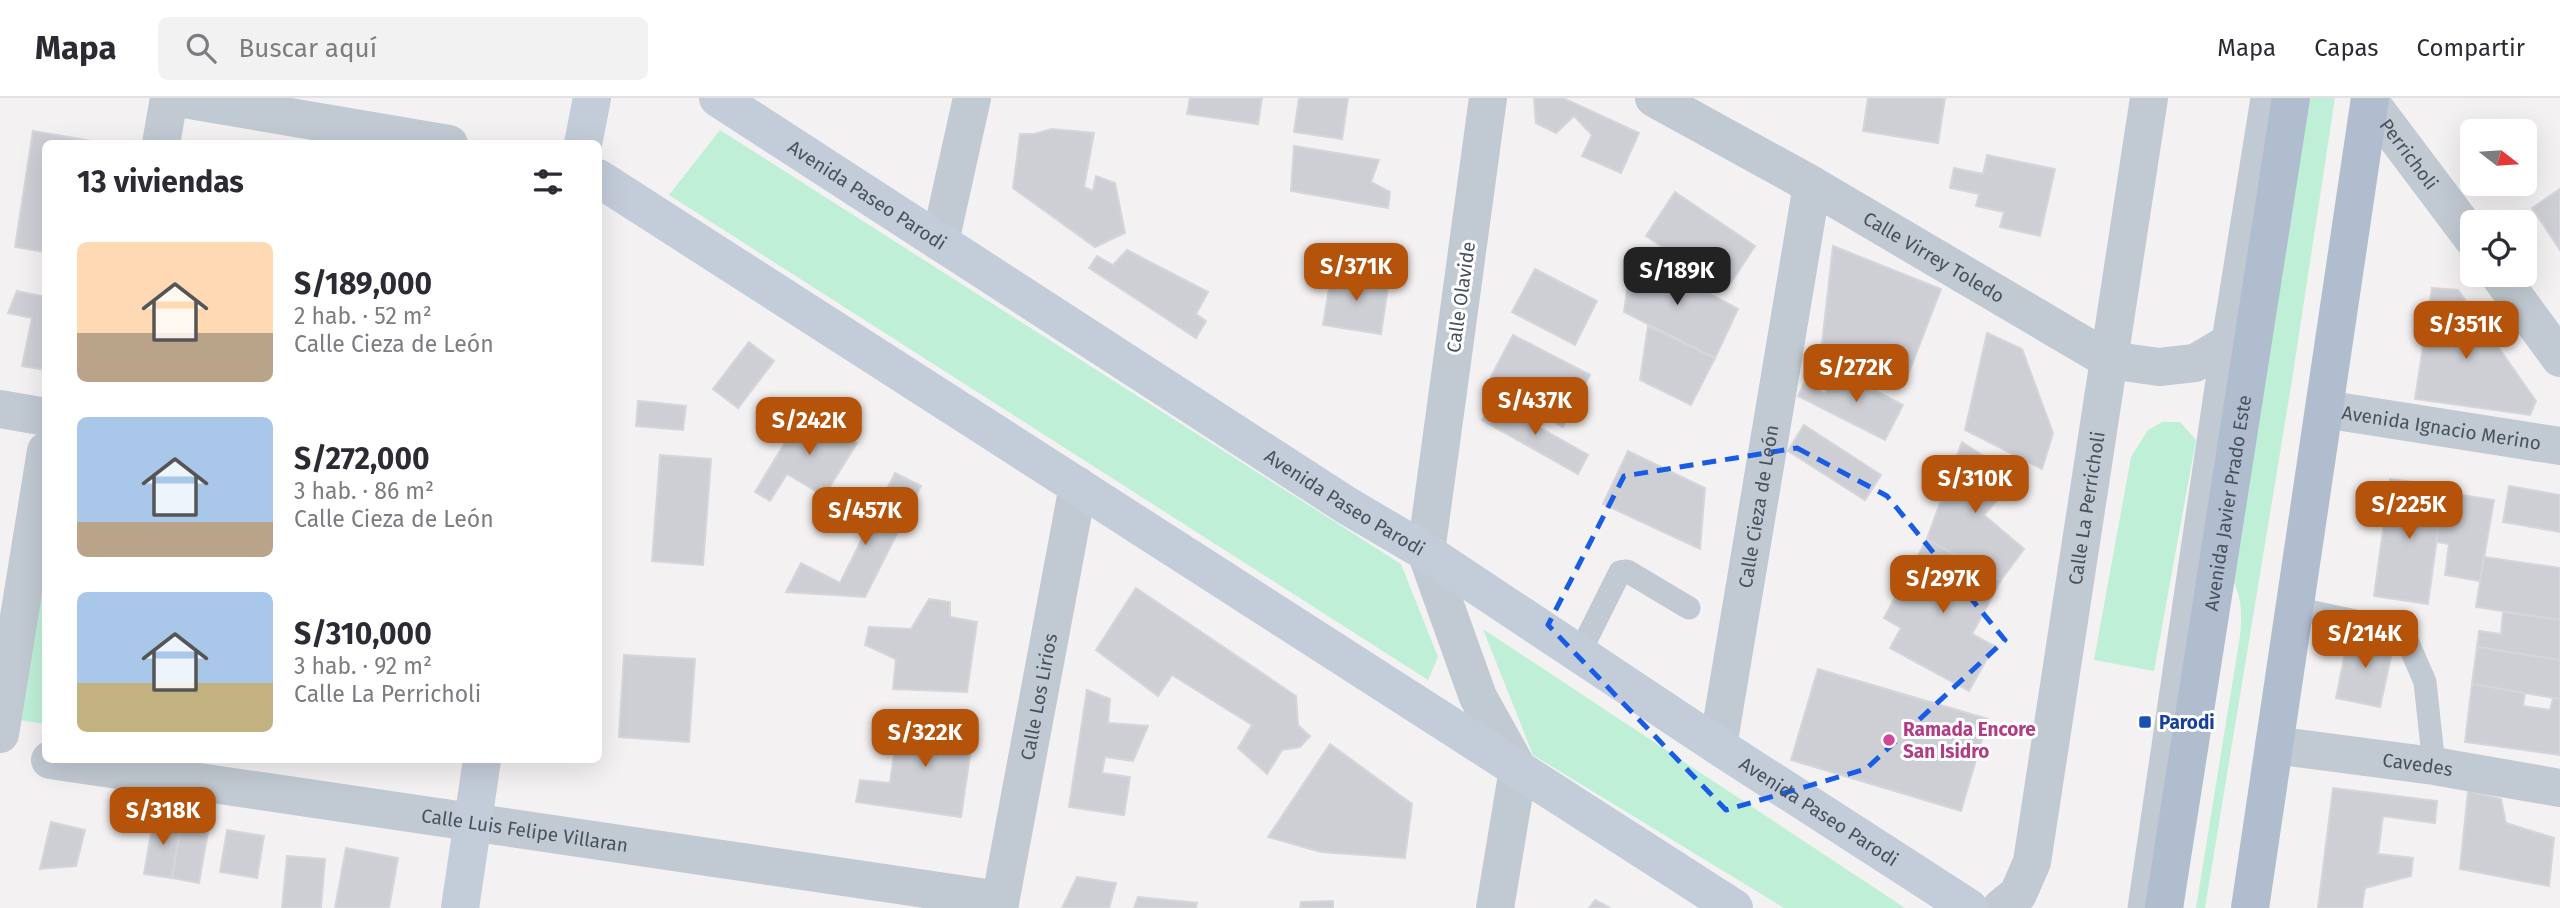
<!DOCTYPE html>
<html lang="es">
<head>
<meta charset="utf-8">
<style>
  :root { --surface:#fff; --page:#f2f2f3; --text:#2b2b33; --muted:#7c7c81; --line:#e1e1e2; --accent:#b45309 }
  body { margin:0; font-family:"Fira Sans",sans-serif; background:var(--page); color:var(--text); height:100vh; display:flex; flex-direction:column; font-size:26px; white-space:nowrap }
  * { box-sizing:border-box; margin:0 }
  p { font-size:23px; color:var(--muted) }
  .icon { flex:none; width:38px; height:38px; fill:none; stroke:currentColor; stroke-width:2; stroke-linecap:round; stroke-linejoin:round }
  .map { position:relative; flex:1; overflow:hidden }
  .drawer { position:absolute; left:42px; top:42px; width:560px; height:623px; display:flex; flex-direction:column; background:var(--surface); border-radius:10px; box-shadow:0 7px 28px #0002 }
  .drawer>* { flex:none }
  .needle { width:46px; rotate:107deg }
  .fabs { position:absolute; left:2460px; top:21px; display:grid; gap:14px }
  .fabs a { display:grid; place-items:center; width:77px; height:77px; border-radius:10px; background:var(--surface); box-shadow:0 7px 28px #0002; font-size:35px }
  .price { position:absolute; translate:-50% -60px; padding:0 16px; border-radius:14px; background:var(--accent); color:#fff; font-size:23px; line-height:46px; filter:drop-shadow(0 2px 4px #0008) }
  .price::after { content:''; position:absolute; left:50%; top:42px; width:21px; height:16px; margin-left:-10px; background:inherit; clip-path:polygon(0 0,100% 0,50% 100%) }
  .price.current { background:#222; color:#fff }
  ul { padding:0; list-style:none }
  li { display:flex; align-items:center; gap:21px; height:175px; padding:0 35px }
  li span { display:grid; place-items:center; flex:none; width:196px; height:140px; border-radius:10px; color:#555 }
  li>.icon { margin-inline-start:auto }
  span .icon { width:84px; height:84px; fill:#fffc; stroke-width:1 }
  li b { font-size:30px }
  h2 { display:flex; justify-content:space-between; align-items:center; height:84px; padding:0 35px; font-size:30px }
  header { display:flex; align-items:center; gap:42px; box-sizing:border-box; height:98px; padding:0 35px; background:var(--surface); border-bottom:2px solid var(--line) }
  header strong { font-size:33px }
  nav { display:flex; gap:38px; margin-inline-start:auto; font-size:24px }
  .search { width:490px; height:63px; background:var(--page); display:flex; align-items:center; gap:18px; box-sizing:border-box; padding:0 24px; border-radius:10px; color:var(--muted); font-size:26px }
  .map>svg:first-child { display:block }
  .green { fill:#bff0d7 }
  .building { fill:#cdcfd5; stroke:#d5d6dc; stroke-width:2 }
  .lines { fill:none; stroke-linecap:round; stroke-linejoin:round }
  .lane { stroke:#c1c9d2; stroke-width:23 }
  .street { stroke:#c1c9d2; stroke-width:38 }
  .secondary { stroke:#c3ccd9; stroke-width:38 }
  .primary { stroke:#b0bdcf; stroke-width:38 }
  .marked { fill:none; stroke:#185ce6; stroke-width:5; stroke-dasharray:14 9; stroke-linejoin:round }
  .transit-dot { fill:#1a4fb4; stroke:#fff; stroke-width:2.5 }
  .hotel-dot { fill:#d1479c; stroke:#fff; stroke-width:2.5 }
  .labels { text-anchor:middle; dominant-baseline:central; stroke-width:6; stroke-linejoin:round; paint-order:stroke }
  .street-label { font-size:19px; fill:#48515e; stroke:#fff }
  .transit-label { font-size:19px; font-weight:bold; fill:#164399; stroke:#fff; text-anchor:start }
  .hotel-label { font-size:19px; font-weight:bold; fill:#b23c85; stroke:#fff; text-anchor:start }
</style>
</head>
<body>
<header>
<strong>Mapa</strong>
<div class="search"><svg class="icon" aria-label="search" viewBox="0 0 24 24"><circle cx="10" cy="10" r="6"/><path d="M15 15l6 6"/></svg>Buscar aquí</div>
<nav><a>Mapa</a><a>Capas</a><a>Compartir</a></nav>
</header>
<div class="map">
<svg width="2560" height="810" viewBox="0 0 2560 810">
  <rect width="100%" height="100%" fill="#f3f1f1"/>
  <g class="green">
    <path d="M2309 0H2335L2292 282 2205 810H2196L2240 538C2242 517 2242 501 2233 482Z"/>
    <polygon points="720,32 1401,466 1438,559 1428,582 669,97"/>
    <polygon points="2162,324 2180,324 2196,342 2154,573 2094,562 2131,359 2148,332"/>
    <polygon points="45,420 45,626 14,621"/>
    <polygon points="1483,531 1905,810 1784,810 1533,657"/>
  </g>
  <g class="building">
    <polygon points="1190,0 1262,0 1258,26 1187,16"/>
    <polygon points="1299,0 1348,0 1342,41 1294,34"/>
    <polygon points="1534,0 1563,0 1639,35 1621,75 1582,58 1592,37 1574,18 1556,35 1536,25"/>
    <polygon points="1868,0 1945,0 1938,45 1863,33"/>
    <polygon points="1052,31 1094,35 1084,89 1093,93 1096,78 1115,85 1125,135 1095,149 1013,90 1020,36 1034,36"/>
    <polygon points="33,33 103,45 46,46 46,154 15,149"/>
    <polygon points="1294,48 1379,62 1371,84 1390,94 1388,110 1291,93"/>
    <polygon points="1987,57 2055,71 2040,138 2000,129 2004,114 1976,108 1979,96 1950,90 1954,70 1983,76"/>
    <polygon points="2560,91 2560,152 2532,110"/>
    <polygon points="1675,94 1755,148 1726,192 1646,138"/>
    <polygon points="1833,148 1941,191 1904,287 1821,254"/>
    <polygon points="1127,152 1208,194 1196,216 1206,223 1196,240 1089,170 1097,158 1113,167"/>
    <polygon points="1632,154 1738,211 1715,260 1624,214"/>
    <polygon points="1535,171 1597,203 1575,247 1512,214"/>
    <polygon points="1332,173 1389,182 1381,236 1323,227"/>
    <polygon points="2432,190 2458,192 2536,303 2530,317 2415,301"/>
    <polygon points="17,193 46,199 46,272 22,268 32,220 8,215"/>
    <polygon points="1648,228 1715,260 1691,307 1640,282"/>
    <polygon points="1987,235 2022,251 2053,335 2042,371 1965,332"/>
    <polygon points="1513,237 1590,277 1563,329 1486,288"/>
    <polygon points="749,244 774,263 738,310 713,291"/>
    <polygon points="1837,273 1903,307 1885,342 1798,298 1804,285 1825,296"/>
    <polygon points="638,303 686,308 683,332 636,328"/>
    <polygon points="1493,303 1588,357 1578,376 1482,322"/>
    <polygon points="805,312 857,345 824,398 787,376 770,403 755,394"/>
    <polygon points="1804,327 1881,377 1865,402 1788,353"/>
    <polygon points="1962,344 2017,380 1984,417 2024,451 2001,482 1927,441"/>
    <polygon points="1628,353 1705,390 1700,451 1603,406"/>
    <polygon points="660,357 711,361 703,467 652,463"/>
    <polygon points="895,375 921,388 865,499 786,494 801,465 840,485"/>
    <polygon points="2390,381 2444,388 2428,506 2374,498"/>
    <polygon points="2509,388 2560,397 2560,434 2503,424"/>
    <polygon points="2443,394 2494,402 2480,483 2445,477 2449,446 2436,444"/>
    <polygon points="1927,441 2001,482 1972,536 1994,548 1969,593 1890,550 1901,530 1884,520"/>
    <polygon points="2484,459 2560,470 2560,522 2476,509"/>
    <polygon points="1136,490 1296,598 1298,627 1310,638 1300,649 1282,652 1267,676 1238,650 1252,627 1172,577 1158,598 1096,552"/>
    <polygon points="929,501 950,504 950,519 977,524 967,594 893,591 896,561 865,547 869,529 911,531"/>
    <polygon points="2503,514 2560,522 2560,562 2477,549 2479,533 2501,536"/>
    <polygon points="2349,536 2394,545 2380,609 2336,600"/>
    <polygon points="2477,549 2560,562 2560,601 2472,586"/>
    <polygon points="624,557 695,561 689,644 619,639"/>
    <polygon points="1818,571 1988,621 1961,713 1791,662"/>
    <polygon points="2472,586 2525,595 2523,608 2550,612 2553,600 2560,601 2560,657 2465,644"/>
    <polygon points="1087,592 1110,601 1108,625 1148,628 1133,663 1105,659 1102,675 1130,679 1124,717 1069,709"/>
    <polygon points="899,619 974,630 961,719 856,704 860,682 890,685"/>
    <polygon points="1330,646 1412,706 1405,760 1321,754 1268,739"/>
    <polygon points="2333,690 2437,703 2435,725 2383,718 2378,756 2413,760 2411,778 2365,790 2362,810 2318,810"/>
    <polygon points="2468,693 2501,701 2506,725 2554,740 2549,788 2460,771"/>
    <polygon points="154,718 182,723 172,780 144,776"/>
    <polygon points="182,723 209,728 199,785 172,780"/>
    <polygon points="51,724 85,732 76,768 40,771"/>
    <polygon points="227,732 264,738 257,780 220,774"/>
    <polygon points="346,750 398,760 389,810 335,810"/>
    <polygon points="287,758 325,761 321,810 282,810"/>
    <polygon points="1077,779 1116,785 1109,810 1062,810"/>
    <polygon points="1138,799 1197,805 1196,810 1134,810"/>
    <polygon points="1595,802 1610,810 1589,810"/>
    <polygon points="1333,803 1333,810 1300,810 1301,804"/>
  </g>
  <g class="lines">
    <g class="lane">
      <polyline points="2294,510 2403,533 2425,584 2434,668"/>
      <polyline points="1579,556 1620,474 1627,473 1689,510"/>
      <polyline points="2139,810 2222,249 2262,0"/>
    </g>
    <g class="street">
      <polyline points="178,0 449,46"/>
      <polyline points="1488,0 1426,454 1478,599 1518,671 1495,810"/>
      <path id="s1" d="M1654 0 1812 87 2109 262 2159 269 2195 265 2222 249"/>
      <path id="s2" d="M2370 4 2473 141"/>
      <polyline points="161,46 169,0"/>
      <polyline points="940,144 972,0"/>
      <polyline points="2499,177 2560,260"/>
      <polyline points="0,311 46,319"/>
      <path id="s3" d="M2324 311 2560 348"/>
      <polyline points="0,636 46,353"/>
      <path id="s4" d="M2274 647 2434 668 2560 690"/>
      <path id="s5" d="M1718 648 1812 87"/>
      <path id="s6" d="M50 662 1000 802"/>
      <path id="s7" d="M999 810 1078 388"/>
      <path id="s8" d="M2001 810 2018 796 2032 764 2149 0"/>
    </g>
    <g class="secondary">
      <path id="s9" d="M718 0 1346 407 1426 454 1718 648 1969 810"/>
      <polyline points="583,46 592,0"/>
      <polyline points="598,80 1734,810"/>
      <polyline points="460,810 482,662"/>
    </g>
    <g class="primary">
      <path id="s10" d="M2164 810 2291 0"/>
      <polyline points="2250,810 2370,0"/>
    </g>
  </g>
  <path class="marked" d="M1797 350 1887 398 2005 542 1866 671 1726 712 1548 527 1624 378Z"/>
  <rect class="transit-dot" x="2138" y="617" width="14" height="14" rx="3.5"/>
  <circle class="hotel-dot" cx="1889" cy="642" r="7"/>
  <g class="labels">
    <g class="street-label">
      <text stroke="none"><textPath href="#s2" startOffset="65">Perricholi</textPath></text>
      <text stroke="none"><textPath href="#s9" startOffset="178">Avenida Paseo Parodi</textPath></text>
      <text stroke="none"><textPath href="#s1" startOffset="322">Calle Virrey Toledo</textPath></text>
      <text transform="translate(1461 199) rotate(-82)">Calle Olavide</text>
      <text stroke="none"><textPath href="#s3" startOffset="119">Avenida Ignacio Merino</textPath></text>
      <text stroke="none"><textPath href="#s9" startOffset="746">Avenida Paseo Parodi</textPath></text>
      <text stroke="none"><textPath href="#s10" startOffset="410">Avenida Javier Prado Este</textPath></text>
      <text stroke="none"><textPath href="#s5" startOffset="243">Calle Cieza de León</textPath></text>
      <text stroke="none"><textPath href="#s8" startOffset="415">Calle La Perricholi</textPath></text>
      <text stroke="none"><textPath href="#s7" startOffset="215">Calle Los Lirios</textPath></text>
      <text stroke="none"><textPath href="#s4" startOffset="145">Cavedes</textPath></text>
      <text stroke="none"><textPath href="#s9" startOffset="1312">Avenida Paseo Parodi</textPath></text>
      <text stroke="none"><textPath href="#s6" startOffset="480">Calle Luis Felipe Villaran</textPath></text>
    </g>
    <g class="transit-label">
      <text x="2159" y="624">Parodi</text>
    </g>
    <g class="hotel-label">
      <text x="1903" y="631">Ramada Encore<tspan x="1903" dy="22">San Isidro</tspan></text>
    </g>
  </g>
</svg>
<div class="fabs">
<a><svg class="needle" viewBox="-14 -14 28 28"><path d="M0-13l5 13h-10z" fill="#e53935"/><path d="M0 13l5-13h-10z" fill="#7c7c81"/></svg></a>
<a><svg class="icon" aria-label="locate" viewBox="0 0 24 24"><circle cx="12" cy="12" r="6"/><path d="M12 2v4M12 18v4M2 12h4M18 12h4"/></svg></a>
</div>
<b class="price" style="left:1356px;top:205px">S/371K</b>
<b class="price current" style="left:1677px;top:209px">S/189K</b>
<b class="price" style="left:2466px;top:263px">S/351K</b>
<b class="price" style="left:1856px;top:306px">S/272K</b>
<b class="price" style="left:1535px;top:339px">S/437K</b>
<b class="price" style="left:809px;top:359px">S/242K</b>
<b class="price" style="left:1975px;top:417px">S/310K</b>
<b class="price" style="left:2409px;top:443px">S/225K</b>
<b class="price" style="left:865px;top:449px">S/457K</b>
<b class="price" style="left:1943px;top:517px">S/297K</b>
<b class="price" style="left:2365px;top:572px">S/214K</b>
<b class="price" style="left:925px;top:671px">S/322K</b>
<b class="price" style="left:163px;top:749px">S/318K</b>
<section class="drawer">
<h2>13 viviendas<svg class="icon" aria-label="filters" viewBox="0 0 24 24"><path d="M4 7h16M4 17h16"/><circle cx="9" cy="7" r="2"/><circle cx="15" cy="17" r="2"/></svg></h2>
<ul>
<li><span style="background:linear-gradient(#ffd9b3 65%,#b9a48a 0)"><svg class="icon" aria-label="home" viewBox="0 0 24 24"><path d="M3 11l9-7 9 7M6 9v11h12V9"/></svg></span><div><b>S/189,000</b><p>2 hab. · 52 m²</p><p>Calle Cieza de León</p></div></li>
<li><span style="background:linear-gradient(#a9c7e8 75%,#b9a48a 0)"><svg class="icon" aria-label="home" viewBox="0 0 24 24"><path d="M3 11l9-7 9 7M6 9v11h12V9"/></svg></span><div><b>S/272,000</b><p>3 hab. · 86 m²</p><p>Calle Cieza de León</p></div></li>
<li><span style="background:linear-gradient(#a9c7e8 65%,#c2b280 0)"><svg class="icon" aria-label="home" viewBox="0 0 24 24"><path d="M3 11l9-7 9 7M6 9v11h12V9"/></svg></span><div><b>S/310,000</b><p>3 hab. · 92 m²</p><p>Calle La Perricholi</p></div></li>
</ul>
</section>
</div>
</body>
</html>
